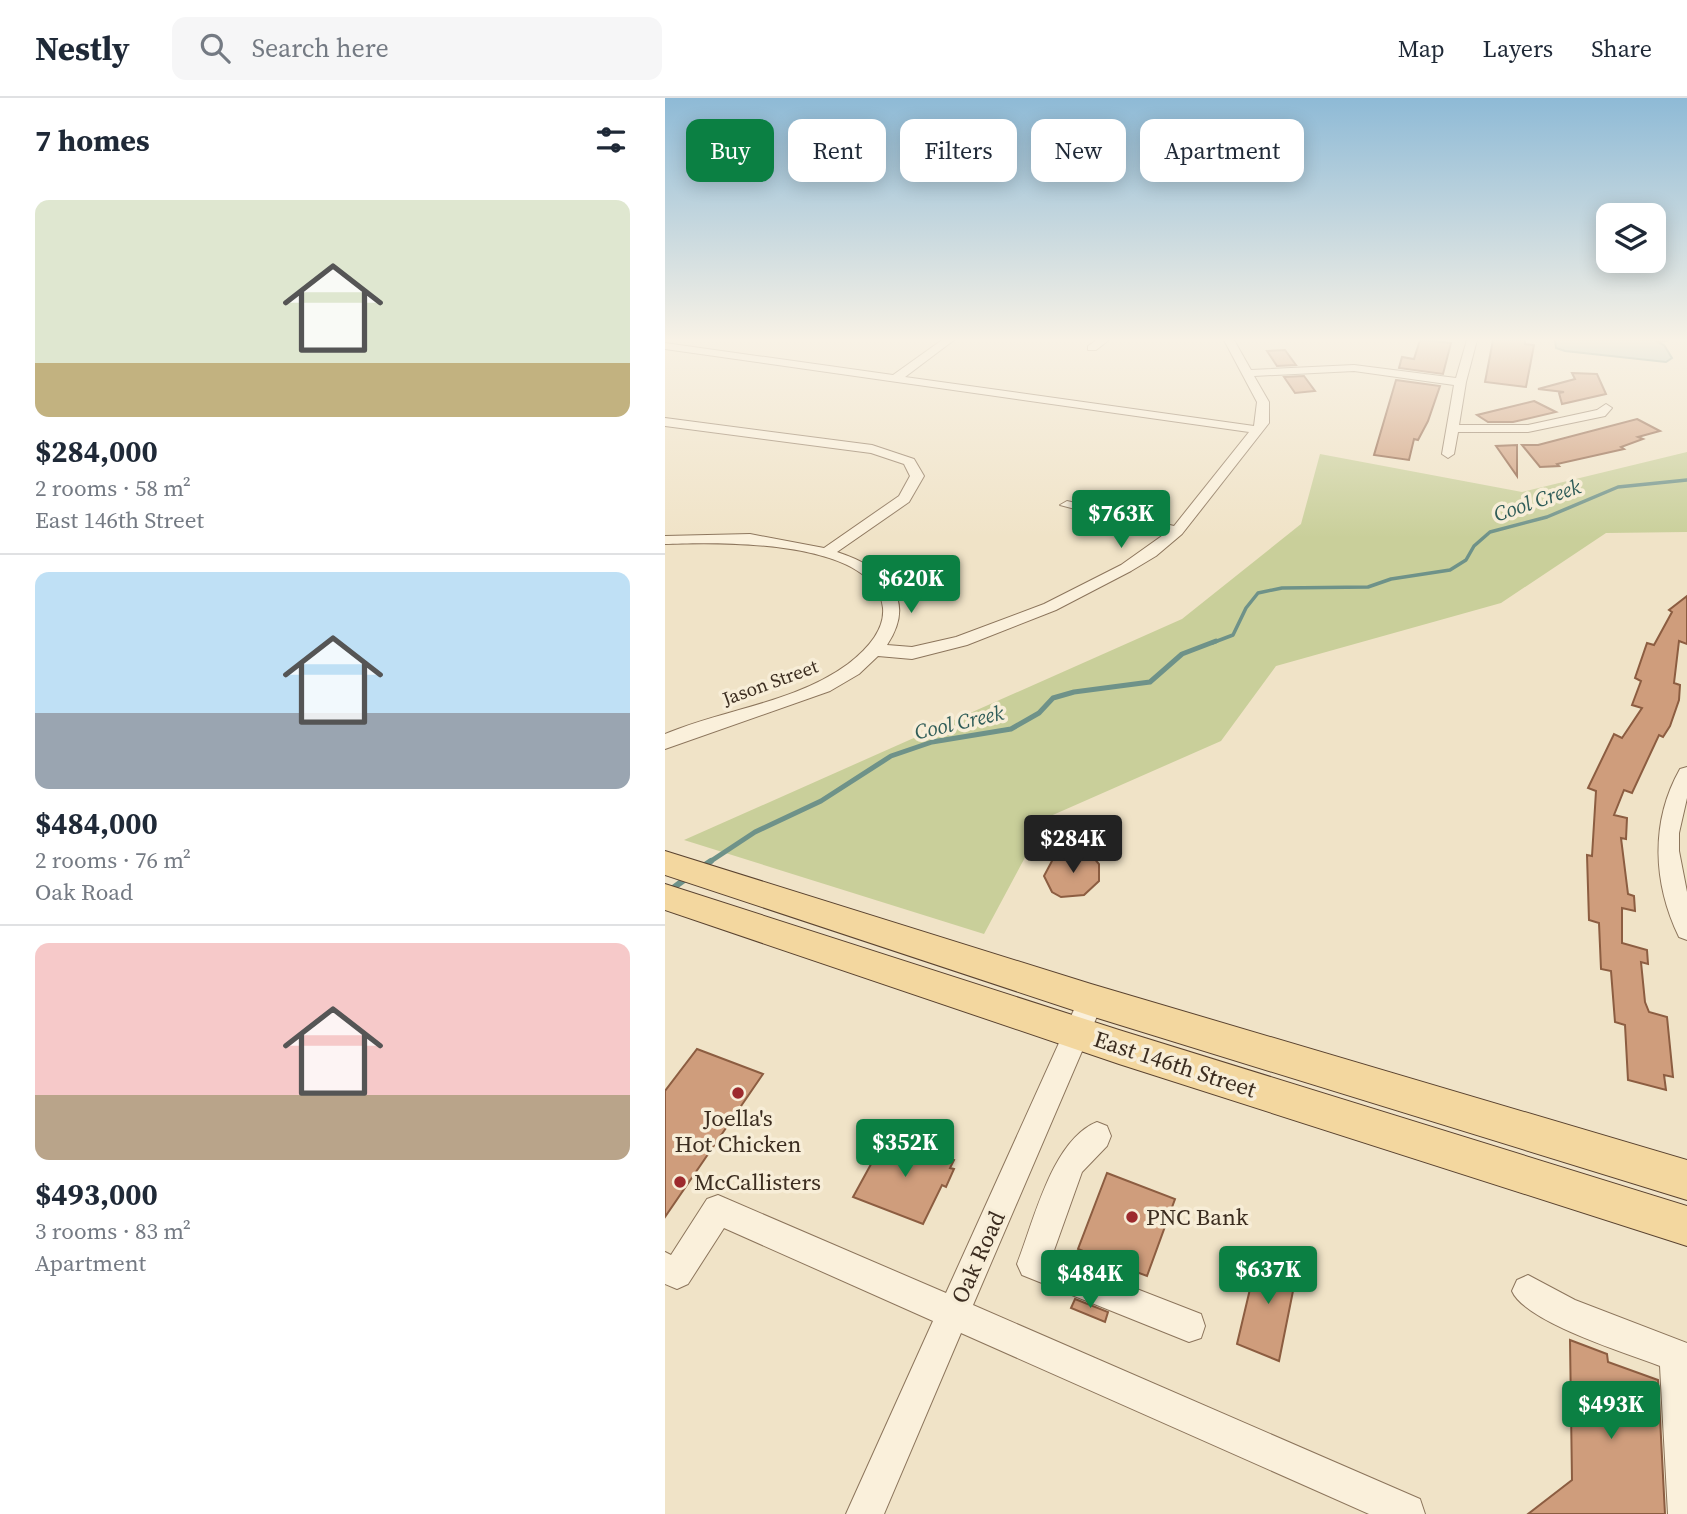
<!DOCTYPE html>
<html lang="en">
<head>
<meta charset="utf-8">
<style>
  :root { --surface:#fff; --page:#f6f6f7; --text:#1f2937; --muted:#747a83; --line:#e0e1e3; --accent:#0b8043 }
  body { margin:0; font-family:"Source Serif 4",serif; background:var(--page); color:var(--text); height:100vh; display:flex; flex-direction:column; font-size:26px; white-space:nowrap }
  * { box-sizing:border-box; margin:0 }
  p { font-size:23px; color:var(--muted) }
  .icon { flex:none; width:38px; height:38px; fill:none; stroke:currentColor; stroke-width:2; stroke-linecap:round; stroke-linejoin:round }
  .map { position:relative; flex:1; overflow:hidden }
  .side { display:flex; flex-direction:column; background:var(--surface); width:665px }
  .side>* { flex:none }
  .top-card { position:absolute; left:21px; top:21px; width:665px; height:63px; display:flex; gap:14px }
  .fabs { position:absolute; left:931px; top:105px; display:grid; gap:14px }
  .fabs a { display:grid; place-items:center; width:70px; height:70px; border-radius:14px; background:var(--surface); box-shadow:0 4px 18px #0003; font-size:35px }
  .price { position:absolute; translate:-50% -60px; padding:0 16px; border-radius:7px; background:var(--accent); color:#fff; font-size:23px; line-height:46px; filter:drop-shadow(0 2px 4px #0008) }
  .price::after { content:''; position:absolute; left:50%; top:42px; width:21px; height:16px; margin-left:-10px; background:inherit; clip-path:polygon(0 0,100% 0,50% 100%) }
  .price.on { background:#222; color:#fff }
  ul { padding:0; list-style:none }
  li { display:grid; align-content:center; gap:14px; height:371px; padding:0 35px }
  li+li { border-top:2px solid var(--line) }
  li span { display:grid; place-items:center; height:217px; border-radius:14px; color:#555 }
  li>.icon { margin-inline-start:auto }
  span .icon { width:126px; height:126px; fill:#fffc; stroke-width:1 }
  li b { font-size:30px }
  h2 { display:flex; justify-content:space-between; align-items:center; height:84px; padding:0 35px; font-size:30px }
  .chip { padding:0 24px; border-radius:14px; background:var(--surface); box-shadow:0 4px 18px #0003; font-size:24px; line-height:63px }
  .chip.on { background:var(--accent); color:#fff }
  header { display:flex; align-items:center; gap:42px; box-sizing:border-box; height:98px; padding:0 35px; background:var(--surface); border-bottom:2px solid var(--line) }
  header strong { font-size:33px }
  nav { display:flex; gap:38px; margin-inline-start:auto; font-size:24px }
  .search { width:490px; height:63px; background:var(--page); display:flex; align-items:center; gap:18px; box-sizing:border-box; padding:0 24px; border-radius:14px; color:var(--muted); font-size:26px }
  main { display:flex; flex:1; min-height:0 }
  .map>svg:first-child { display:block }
  .green { fill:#c9cf9a }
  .water { fill:#a8c3bb; stroke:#6e9289; stroke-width:2 }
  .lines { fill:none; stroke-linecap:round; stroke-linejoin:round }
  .stream-far3 { stroke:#6e9289; stroke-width:2.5 }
  .stream-far2 { stroke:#6e9289; stroke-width:3.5 }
  .stream-far1 { stroke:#6e9289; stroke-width:5 }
  .stream { stroke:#6e9289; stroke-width:6 }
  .building { fill:#cf9d7c; stroke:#8c5d41; stroke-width:2 }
  .minor-casing { stroke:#8c755c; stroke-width:2 }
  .major-casing { stroke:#5a4330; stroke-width:2 }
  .minor { fill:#faf0db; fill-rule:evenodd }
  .major { fill:#f3d79f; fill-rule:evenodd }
  .poi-dot { fill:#9d2a2d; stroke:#f7edd7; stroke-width:2.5 }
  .labels { text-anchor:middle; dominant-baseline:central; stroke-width:7; stroke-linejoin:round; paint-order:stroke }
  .street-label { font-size:19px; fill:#3c2d20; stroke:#f7edd7 }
  .water-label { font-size:21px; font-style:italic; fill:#2f5c58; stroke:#f7edd7 }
  .near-street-label { font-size:23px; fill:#3c2d20; stroke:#f7edd7 }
  .near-poi-label { font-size:23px; fill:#3c2d20; stroke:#f7edd7; text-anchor:start }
</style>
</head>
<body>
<header>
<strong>Nestly</strong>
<div class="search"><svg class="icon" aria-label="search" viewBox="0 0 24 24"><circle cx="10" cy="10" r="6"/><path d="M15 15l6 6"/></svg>Search here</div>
<nav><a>Map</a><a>Layers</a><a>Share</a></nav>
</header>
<main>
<section class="side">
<h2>7 homes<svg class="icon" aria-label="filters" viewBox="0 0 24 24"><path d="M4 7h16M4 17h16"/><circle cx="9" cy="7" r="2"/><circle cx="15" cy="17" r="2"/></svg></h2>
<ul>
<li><span style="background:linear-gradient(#dfe7d0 75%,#c2b280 0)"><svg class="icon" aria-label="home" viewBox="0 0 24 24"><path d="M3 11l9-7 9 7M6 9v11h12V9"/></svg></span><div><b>$284,000</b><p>2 rooms · 58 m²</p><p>East 146th Street</p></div></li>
<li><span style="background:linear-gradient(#bfe0f5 65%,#9aa5b1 0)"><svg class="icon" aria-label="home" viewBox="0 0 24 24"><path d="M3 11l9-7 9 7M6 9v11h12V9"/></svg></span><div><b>$484,000</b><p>2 rooms · 76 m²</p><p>Oak Road</p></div></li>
<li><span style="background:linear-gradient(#f6c9c9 70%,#b9a48a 0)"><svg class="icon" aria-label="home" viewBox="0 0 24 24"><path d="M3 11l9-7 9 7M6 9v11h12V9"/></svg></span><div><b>$493,000</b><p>3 rooms · 83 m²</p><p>Apartment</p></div></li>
</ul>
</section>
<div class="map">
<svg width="1022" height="1416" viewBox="0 0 1022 1416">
  <rect width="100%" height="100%" fill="#f0e3c7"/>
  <polygon class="green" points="1022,354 1022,434 941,435 836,505 611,568 556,643 381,720 319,836 19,742 517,521 636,426 655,356 857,394"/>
  <polygon class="water" points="890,242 989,242 999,247 1007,260 1001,264 900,253 891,250"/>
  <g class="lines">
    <polyline class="stream-far3" points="993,244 1004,242"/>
    <polyline class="stream-far2" points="547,545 568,537 581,510 593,495 617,490 703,489 726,481 785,472 801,462 809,448 825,434 882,419 953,389 1022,382"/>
    <polyline class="stream-far1" points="43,765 90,734 156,703 226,658 267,644 346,631 374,615 388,600 409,594 485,584 517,556 551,543"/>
    <g class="stream">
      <polyline points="37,769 46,763"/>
      <polyline points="0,796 23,779"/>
    </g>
  </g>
  <g class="building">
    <polygon points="755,242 786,245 778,276 734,270 737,259 749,261"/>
    <polygon points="828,242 860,242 860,246 869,247 861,289 820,284"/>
    <polygon points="620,252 631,267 612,268 602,253"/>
    <polygon points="907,275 932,276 941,296 897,306 894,295 899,294 873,291 910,281"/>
    <polygon points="639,278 650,293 630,295 619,279"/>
    <polygon points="731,282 775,288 763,323 753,342 749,341 744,362 709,357"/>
    <polygon points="869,303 891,314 848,324 823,324 812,317"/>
    <polygon points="972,321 995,333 973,339 978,341 956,349 959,351 892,366 894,368 875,369 857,347 873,347"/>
    <polygon points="852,347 852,378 831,348"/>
    <polygon points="1022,498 1022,546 1014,543 1009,585 1015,587 1014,602 1005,628 998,639 994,637 967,695 959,692 949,717 962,720 961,741 956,740 963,796 969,798 970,813 957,810 957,845 982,852 983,866 976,864 980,904 984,914 1002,919 1008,979 999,977 1001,992 963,982 960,927 950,924 946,873 936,871 934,825 924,822 922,757 927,758 931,693 923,690 949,636 957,640 977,610 967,607 976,583 970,580 982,545 989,547 1007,514 1004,512"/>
    <polygon points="408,754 428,759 434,766 434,783 419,797 396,799 387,794 379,778 388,761"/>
    <polygon points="32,951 98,976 0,1119 0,993"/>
    <polygon points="222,1037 289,1062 285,1070 289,1071 281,1089 277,1087 258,1126 188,1099"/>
    <polygon points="442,1075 510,1101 482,1178 458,1169 454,1181 422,1169 426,1156 413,1151"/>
    <polygon points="594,1153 633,1168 614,1263 572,1246"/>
    <polygon points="410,1201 443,1214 440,1224 406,1210"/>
    <polygon points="905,1242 942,1256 943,1264 993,1282 1000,1416 863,1416 907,1382"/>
  </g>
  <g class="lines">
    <g class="minor-casing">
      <g id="minor">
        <path d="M277 242H289L240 279 589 328 592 304 559 242H569L586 272 689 267 791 280 802 242H812L801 284 794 327H863L932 312 941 306 947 310 940 318 863 334H793L789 356 783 360 777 356 789 287 689 273 589 278 604 304V325L517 436 491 458 466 473 391 512 302 547 247 561 213 558 194 576 165 593 0 651V636C59 611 130 605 183 566 200 553 220 533 218 510 211 440 50 444 0 446V438L85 436 159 450 234 398 245 378 239 366 206 355 0 328V320L207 347 249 361 259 378 244 404 172 454C218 469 254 499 222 547L247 549 291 539 379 506 456 467 501 435 395 407 402 403 509 428 584 334 0 251V245L228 277Z"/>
        <polygon points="432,242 444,242 431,252 423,252 423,248"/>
        <path d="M1022 669V700L1014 735V753L1022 794V842L1014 839C988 785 985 724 1015 671Z"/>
        <polygon points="426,890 435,894 439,902 308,1207 755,1401 760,1416 704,1416 296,1235 219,1416 181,1416 268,1223 59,1130 23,1186 12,1191 0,1186 0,1154 6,1157 42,1101 53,1097 281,1195 417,894"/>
        <path d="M432 1024 442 1028 446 1038 442 1048 417 1074 387 1158 536 1216 540 1228 536 1240 524 1244 357 1177 352 1166C369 1123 387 1042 432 1024Z"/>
        <path d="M863 1177 910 1202 1022 1245V1416H1003L995 1268C961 1255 860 1224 847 1193L852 1182Z"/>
      </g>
    </g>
    <g class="major-casing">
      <g id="major">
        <polygon points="0,753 426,886 1022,1062 1022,1102 426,918 0,777"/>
        <polygon points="0,786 454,932 1022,1108 1022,1148 454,966 0,812"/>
      </g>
    </g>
    <use href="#minor" class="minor"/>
    <use href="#major" class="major"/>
  </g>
  <linearGradient id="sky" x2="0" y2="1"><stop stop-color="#8ebad6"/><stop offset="0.55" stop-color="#f8f2e6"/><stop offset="1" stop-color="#f8f2e6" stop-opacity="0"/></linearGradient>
  <rect width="1022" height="440" fill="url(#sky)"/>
  <g class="poi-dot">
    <circle cx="73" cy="995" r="7"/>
    <circle cx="15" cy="1084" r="7"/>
    <circle cx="467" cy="1119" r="7"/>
  </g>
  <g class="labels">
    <g class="street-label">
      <text transform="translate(105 584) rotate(-20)">Jason Street</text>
    </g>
    <g class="water-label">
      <text transform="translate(872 402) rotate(-19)">Cool Creek</text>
      <text transform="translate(294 624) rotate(-13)">Cool Creek</text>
    </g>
    <g class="near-street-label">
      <text transform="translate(510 966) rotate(18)">East 146th Street</text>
      <text transform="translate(313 1159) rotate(-66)">Oak Road</text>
    </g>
    <g class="near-poi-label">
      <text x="73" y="1020" text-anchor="middle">Joella's<tspan x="73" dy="26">Hot Chicken</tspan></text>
      <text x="29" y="1084">McCallisters</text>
      <text x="481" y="1119">PNC Bank</text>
    </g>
  </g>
</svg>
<div class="fabs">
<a><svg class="icon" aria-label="layers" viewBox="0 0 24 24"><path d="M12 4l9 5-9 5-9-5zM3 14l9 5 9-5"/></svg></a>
</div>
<b class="price" style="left:456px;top:452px">$763K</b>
<b class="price" style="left:246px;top:517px">$620K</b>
<b class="price on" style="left:408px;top:777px">$284K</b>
<b class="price" style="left:240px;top:1081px">$352K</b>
<b class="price" style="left:603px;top:1208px">$637K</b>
<b class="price" style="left:425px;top:1212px">$484K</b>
<b class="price" style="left:946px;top:1343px">$493K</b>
<div class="top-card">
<a class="chip on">Buy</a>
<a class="chip">Rent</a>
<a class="chip">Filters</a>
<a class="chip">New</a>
<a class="chip">Apartment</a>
</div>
</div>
</main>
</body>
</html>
